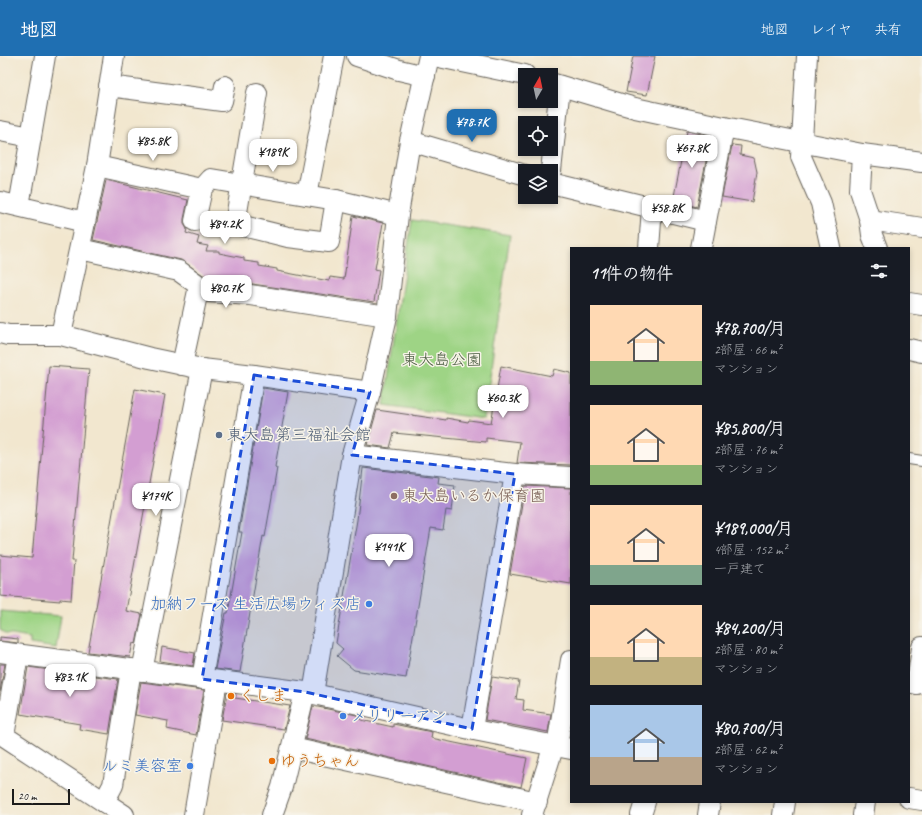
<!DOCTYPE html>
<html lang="ja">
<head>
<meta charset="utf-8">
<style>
  :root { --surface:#171b24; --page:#20242c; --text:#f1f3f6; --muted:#9ea1a6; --accent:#1f6fb2 }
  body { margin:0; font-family:Caveat,"Klee One",sans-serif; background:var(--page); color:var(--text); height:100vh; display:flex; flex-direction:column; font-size:15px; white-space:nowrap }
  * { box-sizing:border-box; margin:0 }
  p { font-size:13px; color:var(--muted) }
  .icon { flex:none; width:22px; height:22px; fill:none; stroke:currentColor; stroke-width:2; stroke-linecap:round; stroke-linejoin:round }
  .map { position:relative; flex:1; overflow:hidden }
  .side { position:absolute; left:570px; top:191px; width:340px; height:556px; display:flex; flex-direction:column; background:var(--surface); border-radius:0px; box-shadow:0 2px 6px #0003 }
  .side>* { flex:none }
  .needle { width:26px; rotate:9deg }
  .buttons { position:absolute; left:518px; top:12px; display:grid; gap:8px }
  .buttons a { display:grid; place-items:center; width:40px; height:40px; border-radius:0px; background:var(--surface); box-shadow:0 2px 6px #0003; font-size:20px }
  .scale { position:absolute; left:12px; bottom:10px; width:58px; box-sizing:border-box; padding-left:4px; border:2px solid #1c1c1c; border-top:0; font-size:11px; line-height:14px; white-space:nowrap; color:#1c1c1c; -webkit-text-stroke:3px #f7f3e8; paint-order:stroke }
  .price { position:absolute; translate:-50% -34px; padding:0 9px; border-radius:8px; background:#fff; color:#222; font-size:13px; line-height:26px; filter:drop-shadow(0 1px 2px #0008) }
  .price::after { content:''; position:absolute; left:50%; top:24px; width:12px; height:9px; margin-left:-6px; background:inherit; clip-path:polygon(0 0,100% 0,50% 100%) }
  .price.current { background:var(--accent); color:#fff }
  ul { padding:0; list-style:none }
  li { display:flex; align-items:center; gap:12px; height:100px; padding:0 20px }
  li span { display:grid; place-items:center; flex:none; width:112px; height:80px; border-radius:0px; color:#555 }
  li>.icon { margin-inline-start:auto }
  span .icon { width:48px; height:48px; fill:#fffc; stroke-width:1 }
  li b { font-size:17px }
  h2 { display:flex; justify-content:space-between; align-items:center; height:48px; padding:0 20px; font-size:17px }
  header { display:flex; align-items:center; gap:24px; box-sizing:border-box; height:56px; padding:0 20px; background:var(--accent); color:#fff }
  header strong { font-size:19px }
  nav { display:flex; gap:22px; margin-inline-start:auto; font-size:14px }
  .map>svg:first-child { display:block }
  .green { fill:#9ed485; stroke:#5d7850 }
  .building { fill:#d39ed2 }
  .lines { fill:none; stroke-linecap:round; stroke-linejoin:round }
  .lane-casing { stroke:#67635b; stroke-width:12 }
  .street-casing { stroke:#67635b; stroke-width:22 }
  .lane { stroke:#fff; stroke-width:10 }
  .street { stroke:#fff; stroke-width:20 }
  .marked { fill:#1d4ed8; fill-opacity:0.2; stroke:#1d4ed8; stroke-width:3; stroke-dasharray:8 5; stroke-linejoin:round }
  .service-dot { fill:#5c6f8a; stroke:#f7f3e8; stroke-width:1.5 }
  .education-dot { fill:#8d6e63; stroke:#f7f3e8; stroke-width:1.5 }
  .shop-dot { fill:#3f7fe0; stroke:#f7f3e8; stroke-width:1.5 }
  .food-dot { fill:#e8710a; stroke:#f7f3e8; stroke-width:1.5 }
  .labels { text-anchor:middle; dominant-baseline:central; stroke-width:3; stroke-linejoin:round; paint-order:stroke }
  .park-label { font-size:16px; fill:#4a5c41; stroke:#f7f3e8 }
  .service-label { font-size:16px; fill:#4e5e75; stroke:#f7f3e8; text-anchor:start }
  .education-label { font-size:16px; fill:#785e54; stroke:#f7f3e8; text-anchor:start }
  .shop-label { font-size:16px; fill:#366cbe; stroke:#f7f3e8; text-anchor:end }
  .food-label { font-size:16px; fill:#c56008; stroke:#f7f3e8; text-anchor:start }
</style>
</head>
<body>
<header>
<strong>地図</strong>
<nav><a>地図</a><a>レイヤ</a><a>共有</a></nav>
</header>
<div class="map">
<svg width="922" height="759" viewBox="0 0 922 759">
  <rect width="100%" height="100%" fill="#f7f3e8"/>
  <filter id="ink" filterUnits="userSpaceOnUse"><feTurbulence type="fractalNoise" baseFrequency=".025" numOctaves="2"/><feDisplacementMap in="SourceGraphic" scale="8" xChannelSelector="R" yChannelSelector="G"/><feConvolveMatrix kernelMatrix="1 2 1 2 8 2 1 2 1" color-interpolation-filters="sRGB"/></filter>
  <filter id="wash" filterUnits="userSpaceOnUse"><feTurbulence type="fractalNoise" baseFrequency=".012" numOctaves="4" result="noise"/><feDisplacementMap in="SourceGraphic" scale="16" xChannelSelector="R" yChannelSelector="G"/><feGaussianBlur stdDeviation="0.9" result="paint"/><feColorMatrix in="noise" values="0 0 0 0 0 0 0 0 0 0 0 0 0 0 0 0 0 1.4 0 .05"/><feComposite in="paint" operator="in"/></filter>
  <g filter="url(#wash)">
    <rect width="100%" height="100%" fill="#f2e7cf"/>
    <g class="green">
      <polygon points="412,164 510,179 484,363 384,349"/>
      <polygon points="0,555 61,560 56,592 30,588 30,582 6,578 0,574"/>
    </g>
    <g id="blocks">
      <g class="building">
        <polygon points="633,0 655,0 647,39 626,36"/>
        <polygon points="687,75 711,80 697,151 673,145"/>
        <polygon points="732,89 741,90 740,99 754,102 757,116 752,146 722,141"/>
        <polygon points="106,124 188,144 184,163 184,168 187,173 186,177 199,181 197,188 208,190 206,195 219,195 219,197 244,202 244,205 259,207 259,210 277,213 277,215 329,225 330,221 344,223 353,160 383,167 375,213 379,214 374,246 252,228 212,225 181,204 93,184"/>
        <polygon points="49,310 89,313 72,505 74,505 71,544 60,543 60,545 0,540 0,499 32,502"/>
        <polygon points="501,310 552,320 554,313 571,317 571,409 517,407 520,386 486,382 486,386 394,377 390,392 367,389 377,354 446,364 446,362 468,366 469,364 491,367"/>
        <polygon points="263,332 288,336 275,411 277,412 265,481 263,480 240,616 215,613 226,557 228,557 242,476 239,476"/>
        <polygon points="135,333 165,339 126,555 142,558 136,588 133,587 130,601 88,596"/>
        <polygon points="363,412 439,421 438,427 455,429 452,455 446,454 443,474 431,472 406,622 354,614 337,600 343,593 336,587 357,464"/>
        <polygon points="525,430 571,432 571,528 510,518"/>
        <polygon points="0,581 18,583 18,587 0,585"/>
        <polygon points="162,591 195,597 193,610 160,605"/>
        <polygon points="0,608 5,608 0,636"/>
        <polygon points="28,611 118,623 109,678 79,673 80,668 20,658"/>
        <polygon points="492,621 519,625 516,643 524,644 523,654 551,658 548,676 485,664"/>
        <polygon points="141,626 204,634 196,679 167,673 168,665 135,659"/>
        <polygon points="227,637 236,639 235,642 290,650 284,673 222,664"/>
        <polygon points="313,650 362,660 361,664 393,671 393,668 432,676 431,682 527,702 521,731 305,683"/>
      </g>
    </g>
  </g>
  <g filter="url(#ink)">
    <use href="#blocks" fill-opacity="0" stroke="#67635b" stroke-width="1"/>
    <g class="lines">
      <g class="lane-casing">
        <polyline id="lane" points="909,403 922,405"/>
      </g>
      <g class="street-casing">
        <g id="street">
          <polyline points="357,0 399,14 425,20"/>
          <polyline points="434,0 525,19"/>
          <polyline points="807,0 801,101 821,147 831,192"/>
          <polyline points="551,27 635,52 724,71 862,98 922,106"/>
          <polyline points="109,30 222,45 225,30"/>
          <polyline points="257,37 235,168 288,181 329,186 336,144"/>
          <polyline points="0,75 31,81"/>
          <polyline points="410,85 525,119"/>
          <polyline points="862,98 860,134 870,164 872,179 877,192"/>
          <polyline points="97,110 202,133"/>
          <polyline points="551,115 560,30"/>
          <polyline points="551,127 706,165"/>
          <polyline points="307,139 334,0"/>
          <polyline points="0,146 85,166"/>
          <polyline points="19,150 45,0"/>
          <polyline points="870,164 922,172"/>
          <polyline points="195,165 202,133 211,123 336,144 398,159"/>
          <polyline points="649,192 652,152"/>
          <polyline points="701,192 724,71"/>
          <polyline points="80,193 179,215 208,236 250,239 387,260"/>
          <polyline points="909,247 922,249"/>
          <polyline points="0,277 8,279 61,279 150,302 202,313 254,319 370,336"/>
          <polyline points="61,279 97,110 114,0"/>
          <polyline points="909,293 922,296"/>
          <polyline points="182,309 199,230"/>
          <polyline points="352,399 515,418 571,421"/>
          <polyline points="0,596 305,636 479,675 571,693"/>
          <polyline points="18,599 4,680 124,759"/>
          <polyline points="142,615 202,313"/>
          <polyline points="202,623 254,319"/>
          <polyline points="909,626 917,628 922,591"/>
          <polyline points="313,638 352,399 370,336 387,260 398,159 410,85 429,0"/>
          <polyline points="472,673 515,418"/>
          <polyline points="557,690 571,604"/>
          <polyline points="292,692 537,746"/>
          <polyline points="909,742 922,744"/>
          <polyline points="104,746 113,729 131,613"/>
          <polyline points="194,759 217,625"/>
          <polyline points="272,759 282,731 305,636"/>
          <polyline points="532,759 554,689"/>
          <polyline points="641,759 645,746"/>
          <polyline points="708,759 710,746"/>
          <polyline points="783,759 785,746"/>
          <polyline points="863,759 865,746"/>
        </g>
      </g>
      <use href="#lane" class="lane"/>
      <use href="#street" class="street"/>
    </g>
  </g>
  <path class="marked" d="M254 319 370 336 352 399 515 418 472 673 305 636 202 623Z"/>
  <circle class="service-dot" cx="219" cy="379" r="4"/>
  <circle class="education-dot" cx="394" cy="440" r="4"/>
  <g class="shop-dot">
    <circle cx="369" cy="548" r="4"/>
    <circle cx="343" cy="660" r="4"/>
    <circle cx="190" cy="710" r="4"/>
  </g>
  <g class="food-dot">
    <circle cx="231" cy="640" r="4"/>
    <circle cx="272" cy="705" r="4"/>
  </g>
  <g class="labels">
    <g class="park-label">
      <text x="442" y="304">東大島公園</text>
    </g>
    <g class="service-label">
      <text x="227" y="379">東大島第三福祉会館</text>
    </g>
    <g class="education-label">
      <text x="402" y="440">東大島いるか保育園</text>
    </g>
    <g class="shop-label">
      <text x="361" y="548">加納フーズ 生活広場ウィズ店</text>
      <text x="351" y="660" text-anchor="start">メリリーアン</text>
      <text x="182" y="710">ルミ美容室</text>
    </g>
    <g class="food-label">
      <text x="239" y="640">くしま</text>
      <text x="280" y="705">ゆうちゃん</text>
    </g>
  </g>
</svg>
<div class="buttons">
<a><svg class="needle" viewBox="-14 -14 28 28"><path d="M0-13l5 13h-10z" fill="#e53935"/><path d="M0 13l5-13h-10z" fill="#9ea1a6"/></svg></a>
<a><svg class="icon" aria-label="locate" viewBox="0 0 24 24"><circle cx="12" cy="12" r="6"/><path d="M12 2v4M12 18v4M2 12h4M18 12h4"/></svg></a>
<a><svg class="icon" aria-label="layers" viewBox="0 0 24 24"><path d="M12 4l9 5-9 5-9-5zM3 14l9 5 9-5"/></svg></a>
</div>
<div class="scale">20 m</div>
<b class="price current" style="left:472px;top:87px">¥78.7K</b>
<b class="price" style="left:153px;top:106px">¥85.8K</b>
<b class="price" style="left:692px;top:113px">¥67.8K</b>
<b class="price" style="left:273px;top:117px">¥189K</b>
<b class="price" style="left:667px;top:173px">¥58.8K</b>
<b class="price" style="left:225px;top:189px">¥84.2K</b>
<b class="price" style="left:226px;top:253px">¥80.7K</b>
<b class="price" style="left:503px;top:363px">¥60.3K</b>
<b class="price" style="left:156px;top:461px">¥174K</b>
<b class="price" style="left:389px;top:512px">¥141K</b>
<b class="price" style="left:70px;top:642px">¥83.1K</b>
<section class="side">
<h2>11件の物件<svg class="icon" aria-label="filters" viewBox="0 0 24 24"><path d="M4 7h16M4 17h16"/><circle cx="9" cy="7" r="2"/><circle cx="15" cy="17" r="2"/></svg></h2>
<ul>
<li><span style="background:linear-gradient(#ffd9b3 70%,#8fb573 0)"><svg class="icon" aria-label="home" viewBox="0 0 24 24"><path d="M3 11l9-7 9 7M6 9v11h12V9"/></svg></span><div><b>¥78,700/月</b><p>2部屋 · 66 m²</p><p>マンション</p></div></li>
<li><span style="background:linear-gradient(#ffd9b3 75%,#8fb573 0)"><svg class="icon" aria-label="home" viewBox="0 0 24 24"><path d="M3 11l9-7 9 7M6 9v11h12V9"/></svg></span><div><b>¥85,800/月</b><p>2部屋 · 76 m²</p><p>マンション</p></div></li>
<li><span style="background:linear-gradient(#ffd9b3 75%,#7fa58c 0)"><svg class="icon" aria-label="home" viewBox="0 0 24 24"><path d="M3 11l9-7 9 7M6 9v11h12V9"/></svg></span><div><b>¥189,000/月</b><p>4部屋 · 152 m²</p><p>一戸建て</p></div></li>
<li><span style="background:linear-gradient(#ffd9b3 65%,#c2b280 0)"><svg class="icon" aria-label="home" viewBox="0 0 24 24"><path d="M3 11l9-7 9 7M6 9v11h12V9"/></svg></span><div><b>¥84,200/月</b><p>2部屋 · 80 m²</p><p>マンション</p></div></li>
<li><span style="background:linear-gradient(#a9c7e8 65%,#b9a48a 0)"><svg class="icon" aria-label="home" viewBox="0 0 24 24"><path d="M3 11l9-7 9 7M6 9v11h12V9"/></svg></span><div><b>¥80,700/月</b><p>2部屋 · 62 m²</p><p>マンション</p></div></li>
</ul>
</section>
</div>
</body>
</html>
